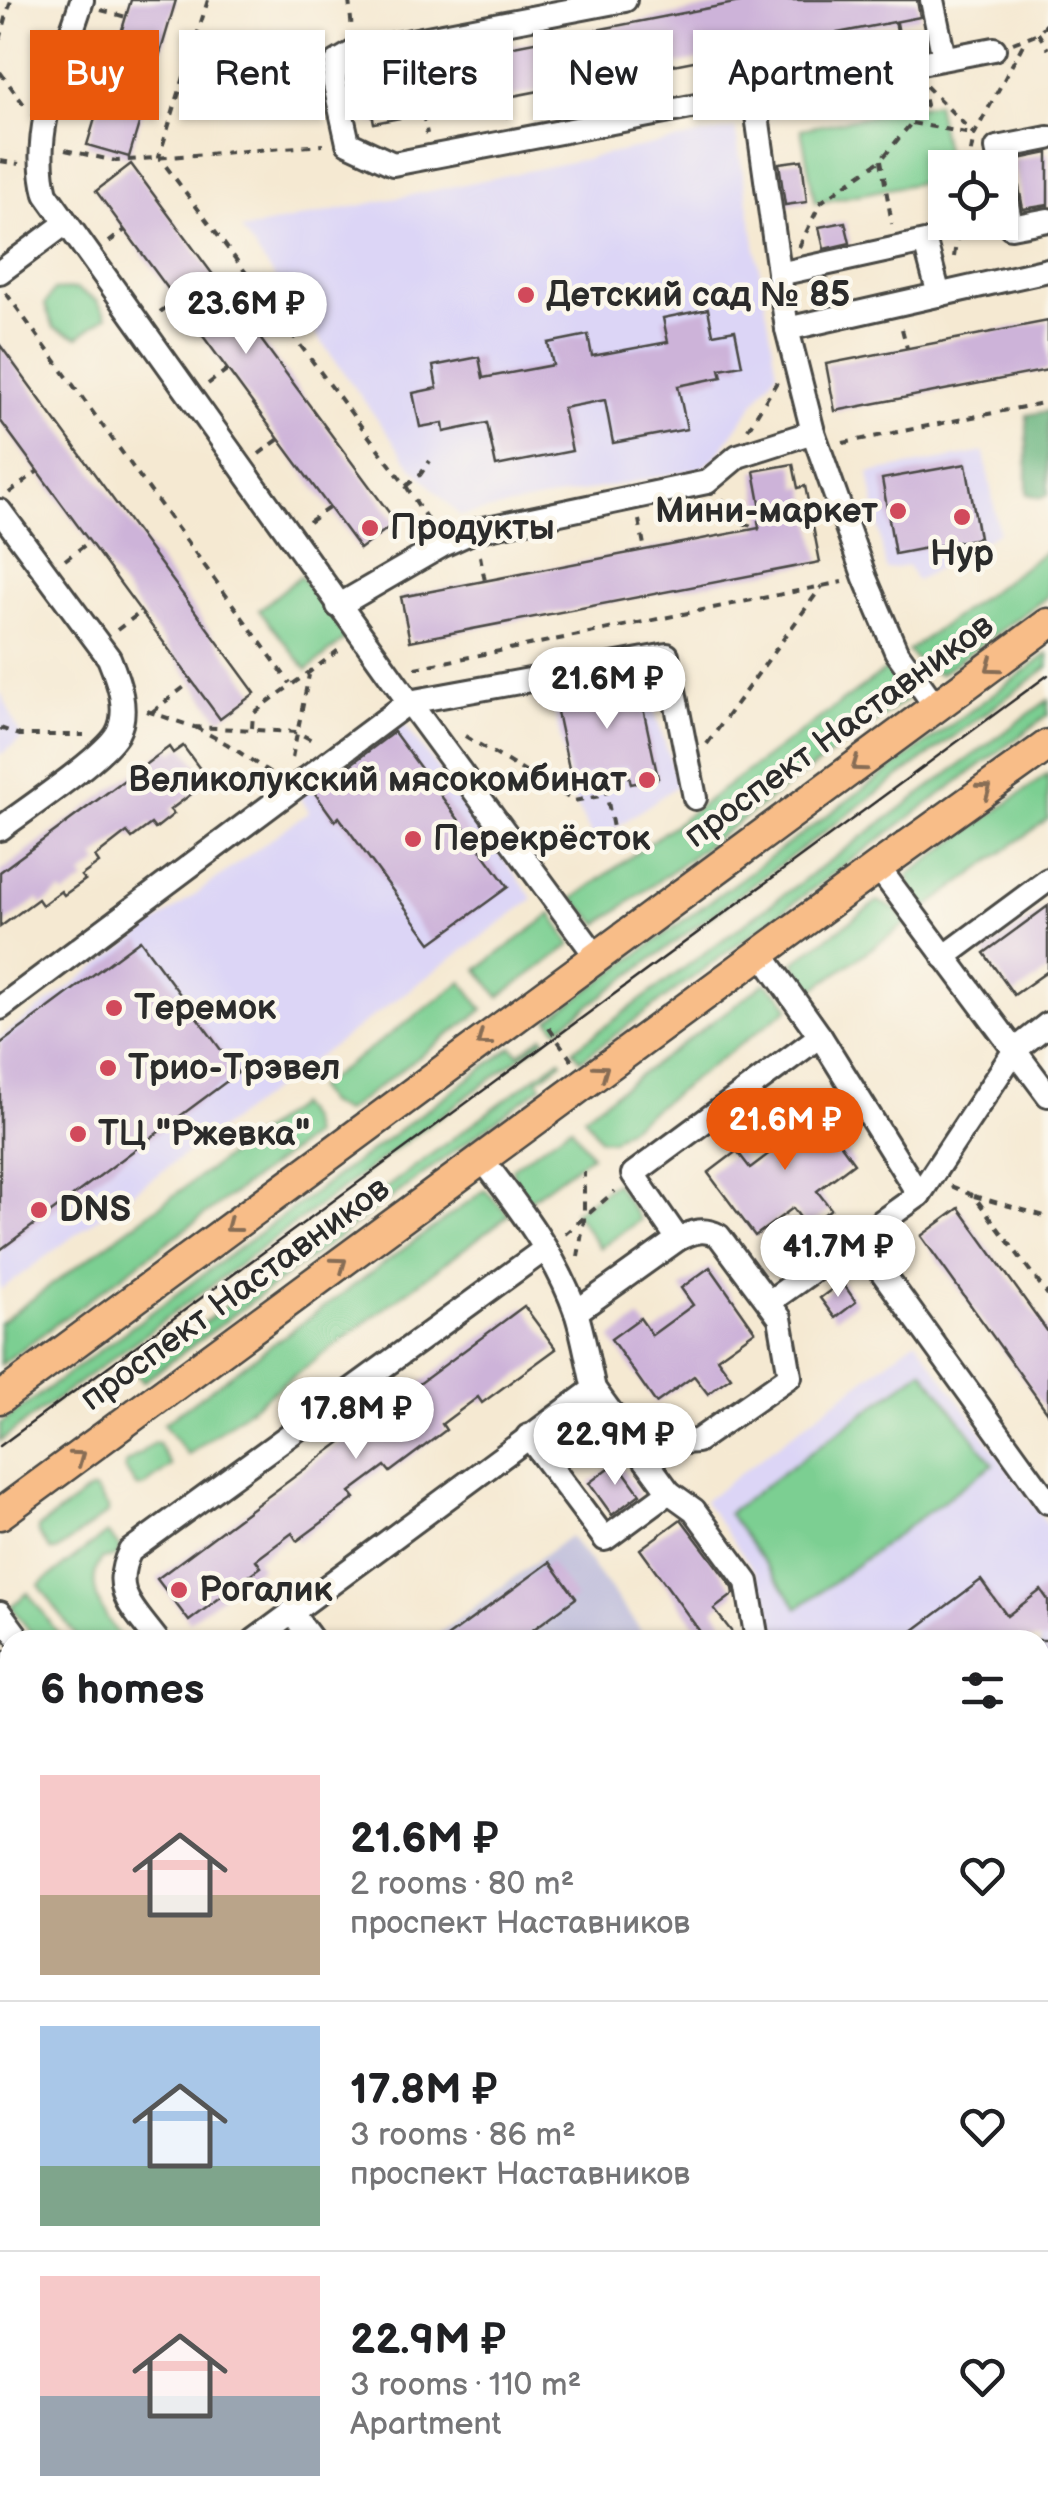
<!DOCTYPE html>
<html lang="en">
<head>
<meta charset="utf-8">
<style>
  :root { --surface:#fff; --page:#f6f6f6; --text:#202124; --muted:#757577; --line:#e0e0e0; --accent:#ea580c }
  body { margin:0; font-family:"Balsamiq Sans",sans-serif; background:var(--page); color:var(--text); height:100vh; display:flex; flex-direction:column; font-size:38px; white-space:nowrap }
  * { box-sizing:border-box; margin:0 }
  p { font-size:32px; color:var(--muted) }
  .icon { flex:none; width:55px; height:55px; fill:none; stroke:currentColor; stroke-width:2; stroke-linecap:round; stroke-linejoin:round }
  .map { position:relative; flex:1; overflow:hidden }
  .sheet { position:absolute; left:0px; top:1630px; width:1050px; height:890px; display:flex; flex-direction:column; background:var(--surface); border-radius:30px 30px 0 0; box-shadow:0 2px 8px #0004 }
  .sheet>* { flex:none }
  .guide { position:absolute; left:30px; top:30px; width:990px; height:90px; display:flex; gap:20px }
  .fabs { position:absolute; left:928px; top:150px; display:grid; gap:20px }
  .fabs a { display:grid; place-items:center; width:90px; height:90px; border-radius:0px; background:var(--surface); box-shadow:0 2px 8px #0004; font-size:50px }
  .price { position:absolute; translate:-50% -85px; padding:0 22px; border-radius:35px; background:#fff; color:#222; font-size:32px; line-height:65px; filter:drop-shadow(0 2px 5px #0008) }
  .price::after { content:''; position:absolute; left:50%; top:60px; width:30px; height:22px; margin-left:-15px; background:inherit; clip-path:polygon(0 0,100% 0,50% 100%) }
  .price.current { background:var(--accent); color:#fff }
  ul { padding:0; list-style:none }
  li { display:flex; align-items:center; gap:30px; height:250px; padding:0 40px }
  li+li { border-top:2px solid var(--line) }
  li span { display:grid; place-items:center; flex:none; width:280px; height:200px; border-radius:0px; color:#555 }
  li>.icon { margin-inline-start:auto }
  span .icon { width:120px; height:120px; fill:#fffc; stroke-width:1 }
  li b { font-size:42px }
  h2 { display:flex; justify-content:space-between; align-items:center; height:120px; padding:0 40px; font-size:42px }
  .pill { padding:0 35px; border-radius:0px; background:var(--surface); box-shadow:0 2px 8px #0004; font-size:35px; line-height:90px }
  .pill.current { background:var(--accent); color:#fff }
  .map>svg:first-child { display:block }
  .built { fill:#dcd5f6 }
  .industrial { fill:#c2c1dc }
  .green { fill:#7ccf92; stroke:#547d5e; stroke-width:2.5 }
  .forest { fill:#65b27c; stroke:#486e54; stroke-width:2.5 }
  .building { fill:#cdb3d9 }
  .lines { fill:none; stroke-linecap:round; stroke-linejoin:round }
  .minor-casing { stroke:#494844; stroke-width:28 }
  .major-casing { stroke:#494844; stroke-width:35 }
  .path { stroke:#494844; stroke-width:4; stroke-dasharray:8 8; stroke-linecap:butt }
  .minor { stroke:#fff; stroke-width:22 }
  .major { stroke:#f8bd88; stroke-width:30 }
  .tram { stroke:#2b2b2b; stroke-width:2.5 }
  .oneway { stroke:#876d55 }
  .poi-dot { fill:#d1495b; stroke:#fbf7ec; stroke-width:4 }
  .labels { text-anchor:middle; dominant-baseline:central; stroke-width:9; stroke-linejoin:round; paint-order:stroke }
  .poi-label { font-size:35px; font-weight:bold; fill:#2b2b2b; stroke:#fbf7ec; text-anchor:start }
  .street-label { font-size:35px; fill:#2b2b2b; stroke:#fbf7ec }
</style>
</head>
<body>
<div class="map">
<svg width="1048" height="2520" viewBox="0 0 1048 2520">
  <rect width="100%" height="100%" fill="#fbf7ec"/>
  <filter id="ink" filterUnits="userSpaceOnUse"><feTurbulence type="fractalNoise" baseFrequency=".01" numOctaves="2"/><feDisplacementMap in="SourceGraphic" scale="20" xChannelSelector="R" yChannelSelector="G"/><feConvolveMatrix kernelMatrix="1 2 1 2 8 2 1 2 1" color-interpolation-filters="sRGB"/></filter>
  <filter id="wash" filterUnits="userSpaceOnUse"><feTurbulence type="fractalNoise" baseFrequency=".0048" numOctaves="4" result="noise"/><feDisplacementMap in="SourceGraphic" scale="40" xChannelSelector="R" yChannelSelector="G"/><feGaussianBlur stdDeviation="2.25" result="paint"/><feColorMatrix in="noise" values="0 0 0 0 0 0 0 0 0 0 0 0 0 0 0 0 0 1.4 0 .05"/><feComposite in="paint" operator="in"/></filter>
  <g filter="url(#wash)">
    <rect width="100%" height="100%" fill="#f5e9d2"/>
    <g class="built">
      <polygon points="735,128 777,371 716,457 702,468 460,516 411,466 241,230"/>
      <polygon points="984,452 999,532 916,581 908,566 886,570 869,473"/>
      <polygon points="642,671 678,785 595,842 574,801 549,687"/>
      <polygon points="0,690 22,739 0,755"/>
      <polygon points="401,719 533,899 0,1290 0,1038 309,811 298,794"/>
      <polygon points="916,1340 1048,1525 1048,1946 1040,1952 1040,1640 767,1640 757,1574 704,1501"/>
      <polygon points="0,1969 10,1982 10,2385 0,2393"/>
    </g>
    <polygon class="industrial" points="570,1536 647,1639 430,1640"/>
    <g class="green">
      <polygon points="936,103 948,167 945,168 945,178 815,203 801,129"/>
      <polygon points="76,289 97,301 107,316 78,337 54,328 45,305 54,290"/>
      <polygon points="1048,550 1048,596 940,674 922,666 908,651"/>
      <polygon points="300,576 349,636 307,670 259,610"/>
      <polygon points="1048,654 1048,667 557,1029 549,1019"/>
      <polygon points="891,666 902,680 907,699 599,924 573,899"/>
      <polygon points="1048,700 1048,715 581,1060 573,1050"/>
      <polygon points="1048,774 1048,819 923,910 912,895 908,875"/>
      <polygon points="878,901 896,910 907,923 810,992 794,962"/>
      <polygon points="552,914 571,945 499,997 478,969"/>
      <polygon points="462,982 483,1010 344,1112 327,1103 316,1088"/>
      <polygon points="765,983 782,996 789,1008 612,1140 600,1139 584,1116"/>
      <polygon points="543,1036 545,1039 0,1441 0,1424 512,1047 519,1054"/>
      <polygon points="560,1059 562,1062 538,1080 542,1086 143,1382 136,1373"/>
      <polygon points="297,1105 308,1119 312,1136 0,1365 0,1323"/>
      <polygon points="571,1126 591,1155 527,1202 515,1186 512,1168"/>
      <polygon points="615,1183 640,1220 600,1248 574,1212"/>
      <polygon points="485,1190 509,1215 188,1455 163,1424"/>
      <polygon points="923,1370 993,1464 798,1608 728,1513"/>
      <polygon points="154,1443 158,1443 171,1466 143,1487 137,1487 125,1469 125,1464"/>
      <polygon points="90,1490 95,1490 108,1508 108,1513 56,1551 51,1551 38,1533 38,1528"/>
      <path d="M107 1533 120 1548 117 1556 102 1559C82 1586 106 1618 122 1640H79L39 1585Z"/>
      <polygon points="28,1593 63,1640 36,1640 11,1606"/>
      <polygon points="402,2510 558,2510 566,2520 409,2520"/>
      <polygon points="683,2510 754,2510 762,2520 683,2520 678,2513"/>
    </g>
    <polygon class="forest" points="1048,411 1048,495 1041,498 1027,494 1027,415"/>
    <g id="blocks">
      <g class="building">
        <polygon points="131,0 176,0 129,157 87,145"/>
        <polygon points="750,0 917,0 920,17 374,123 364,75"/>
        <polygon points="1048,153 1048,205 1023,209 1014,160"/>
        <polygon points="802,160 807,202 785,205 779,163"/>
        <polygon points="131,164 396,522 360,549 96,191"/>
        <polygon points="845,222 850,243 824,249 819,227"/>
        <polygon points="708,309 713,334 735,330 742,365 720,369 722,377 678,386 687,429 613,443 605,400 563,408 572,451 496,466 487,423 444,432 443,423 420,427 413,393 437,388 433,366 479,357 483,378 553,365 548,343 588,335 592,356 668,342 663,318"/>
        <polygon points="1048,321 1048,370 835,411 826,364"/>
        <polygon points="0,345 255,693 220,719 0,420"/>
        <polygon points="793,464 798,488 805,486 820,562 410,641 401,597 759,528 758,521 763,520 754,471"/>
        <polygon points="966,464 979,538 895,554 882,479"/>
        <polygon points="637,680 658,778 631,784 627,766 571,778 554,698"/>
        <polygon points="394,732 508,887 431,943 339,817 335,821 314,792"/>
        <polygon points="183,746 209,781 170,810 174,814 155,829 151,824 132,838 127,832 95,857 99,863 81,876 85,880 64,895 61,891 42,905 38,899 0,927 0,872 169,747 173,753"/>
        <polygon points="1048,906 1048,971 1014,995 984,953"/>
        <polygon points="140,940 238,1073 0,1250 0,1044"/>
        <polygon points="808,1099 854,1163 817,1191 831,1209 807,1227 793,1208 755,1236 708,1173 737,1151 750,1168 791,1137 779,1121"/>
        <polygon points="959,1208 1048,1332 1048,1413 921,1236"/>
        <polygon points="710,1267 755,1331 717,1358 731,1377 722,1383 708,1394 694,1376 656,1403 611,1339 640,1318 652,1335 693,1305 681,1288"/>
        <polygon points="842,1282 856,1302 835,1318 820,1298"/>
        <polygon points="524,1306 556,1349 482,1403 478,1397 442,1424 446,1430 390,1472 385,1466 350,1492 355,1498 297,1541 292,1533 256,1560 261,1567 189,1621 157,1579"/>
        <polygon points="617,1462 640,1494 612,1515 589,1483"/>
        <polygon points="681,1519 733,1588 734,1594 714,1609 738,1640 706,1640 640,1549"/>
        <polygon points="550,1562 576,1598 519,1640 443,1640"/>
        <polygon points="981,1580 1007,1616 1041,1590 1048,1600 1048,1640 901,1640"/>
      </g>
    </g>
  </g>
  <g filter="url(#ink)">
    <use href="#blocks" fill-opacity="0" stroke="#494844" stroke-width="2.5"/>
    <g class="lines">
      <g class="minor-casing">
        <g id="minor">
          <path d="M82 0C63 61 29 130 46 194L409 702 667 655 695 798"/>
          <polyline points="625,0 354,52 337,62 334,80 348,143 393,164 994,49"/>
          <polyline points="932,0 944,58"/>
          <polyline points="754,94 787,329 813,432 865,578 896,651 936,707"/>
          <polyline points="1048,138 997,148 1011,227 1048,220"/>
          <polyline points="0,272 66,223"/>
          <polyline points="779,274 925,242 939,295"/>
          <polyline points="787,329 1048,270"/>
          <path d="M0 511 109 658C118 680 130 711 117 734 103 758 25 810 0 829"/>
          <polyline points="338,606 443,545 474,531 707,482 738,456 813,432"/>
          <polyline points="878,867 1048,1095"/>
          <polyline points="761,953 820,1036 919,1195 769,1302"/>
          <polyline points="944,957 1048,880"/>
          <polyline points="0,1008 409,702 596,956"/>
          <polyline points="919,1195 1015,1050 1048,1024"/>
          <polyline points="678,1239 633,1174 820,1036"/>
          <polyline points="859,1240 1048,1502"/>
          <path d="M576 1312 678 1239C694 1231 704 1228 719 1236L780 1318 790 1376 697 1441 670 1443 646 1461"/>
          <polyline points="528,1436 605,1539 669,1492 594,1389"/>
          <polyline points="669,1492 694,1510 747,1582 757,1640"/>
          <polyline points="291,1612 312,1640"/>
          <polyline points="0,1613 20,1640"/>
          <path d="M157 1640C133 1608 110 1591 130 1551L545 1249"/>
          <path d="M255 1640 594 1389C588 1364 584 1337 576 1312 556 1255 518 1206 482 1159"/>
          <polyline points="0,1662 10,1676"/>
          <polyline points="0,1935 10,1948"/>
          <polyline points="1040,1967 1048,1961"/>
          <polyline points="1040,2155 1048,2149"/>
          <polyline points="1040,2291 1048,2302"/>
          <polyline points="10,2427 10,2449"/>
          <polyline points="1040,2450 1048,2444"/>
          <polyline points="58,2510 66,2520"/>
          <polyline points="377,2510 384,2520"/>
          <polyline points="624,2510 631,2520"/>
          <polyline points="659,2510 666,2520"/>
          <polyline points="1026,2510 1033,2520"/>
          <polyline points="907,2520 908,2510"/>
        </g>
      </g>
      <g class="major-casing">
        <g id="major">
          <polyline points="0,1398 1048,624"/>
          <polyline points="0,1514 878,867 1048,745"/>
        </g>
      </g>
      <g class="path">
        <polyline points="208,0 159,157 406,486 430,524"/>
        <polyline points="349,0 352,30"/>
        <polyline points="101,10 126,17"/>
        <polyline points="896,22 900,42"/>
        <polyline points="1038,33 1048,49"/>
        <polyline points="818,37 822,57"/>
        <polyline points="0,40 11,0"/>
        <polyline points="1013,43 1038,33 1048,23"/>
        <polyline points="739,52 743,72"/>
        <polyline points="661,68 664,87"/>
        <polyline points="0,72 25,106"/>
        <polyline points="580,83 584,103"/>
        <polyline points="926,86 976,136"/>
        <polyline points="77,91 101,98"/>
        <polyline points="503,98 508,118"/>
        <polyline points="423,114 427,134"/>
        <polyline points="912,123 971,134"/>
        <polyline points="65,150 116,161 323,145"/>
        <polyline points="881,160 892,224"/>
        <polyline points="0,161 19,164"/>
        <polyline points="968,168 974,135 1026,39"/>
        <polyline points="982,222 987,232"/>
        <polyline points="109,242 125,230"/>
        <polyline points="799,247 821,202 881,160 926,105 921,84"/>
        <polyline points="954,257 959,222"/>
        <polyline points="6,293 290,683"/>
        <polyline points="160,312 177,300"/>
        <polyline points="902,329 907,348"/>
        <polyline points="208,384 228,369"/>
        <polyline points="748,429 777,382"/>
        <polyline points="843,443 1048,402"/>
        <polyline points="259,454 279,439"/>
        <polyline points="406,486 420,475 430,461"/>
        <polyline points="9,493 38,471"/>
        <polyline points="722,499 743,523 760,529"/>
        <polyline points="639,520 645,550"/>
        <polyline points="309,522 330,507"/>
        <polyline points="480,556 485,581"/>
        <polyline points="65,560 89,542"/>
        <polyline points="117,630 141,612"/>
        <polyline points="415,668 842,582"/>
        <polyline points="147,711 194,727 297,732 317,743"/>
        <polyline points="152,712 192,681"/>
        <polyline points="195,727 227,744 272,774"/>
        <polyline points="0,728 20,735 84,735"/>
        <path d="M252 728 253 714C282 690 312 672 341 648"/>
        <polyline points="465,736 574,801 606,795"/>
        <polyline points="707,744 822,586"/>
        <polyline points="292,758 309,675"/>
        <polyline points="602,771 618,854"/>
        <polyline points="549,1028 572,1061"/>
        <polyline points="951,1186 974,1196 1048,1295"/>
        <polyline points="974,1196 1048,1217"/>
        <polyline points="565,1234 615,1191"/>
        <polyline points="578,1257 584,1220 584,1172"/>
        <polyline points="766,2510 773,2520"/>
      </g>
      <use href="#minor" class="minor"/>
      <use href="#major" class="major"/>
      <polyline class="tram" points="0,1446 1048,675"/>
    </g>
    <defs><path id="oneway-chevron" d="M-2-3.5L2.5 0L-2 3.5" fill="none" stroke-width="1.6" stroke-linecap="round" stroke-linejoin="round" transform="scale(2.5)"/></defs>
    <g class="oneway">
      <use href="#oneway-chevron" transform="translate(992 666) rotate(144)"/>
      <use href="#oneway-chevron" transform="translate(858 765) rotate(144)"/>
      <use href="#oneway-chevron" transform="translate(985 790) rotate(-36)"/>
      <use href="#oneway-chevron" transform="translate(483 1040) rotate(143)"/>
      <use href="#oneway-chevron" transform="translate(602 1071) rotate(-36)"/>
      <use href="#oneway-chevron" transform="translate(232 1226) rotate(143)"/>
      <use href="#oneway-chevron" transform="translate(340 1264) rotate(-36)"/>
      <use href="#oneway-chevron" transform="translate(78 1457) rotate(-36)"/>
    </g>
  </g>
  <g class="poi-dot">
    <circle cx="526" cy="295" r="10"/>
    <circle cx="898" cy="511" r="10"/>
    <circle cx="962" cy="517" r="10"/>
    <circle cx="370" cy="528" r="10"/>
    <circle cx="647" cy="780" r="10"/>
    <circle cx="413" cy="839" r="10"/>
    <circle cx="114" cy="1008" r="10"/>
    <circle cx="108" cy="1068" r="10"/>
    <circle cx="78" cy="1134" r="10"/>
    <circle cx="39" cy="1210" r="10"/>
    <circle cx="179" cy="1590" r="10"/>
  </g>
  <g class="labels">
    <g class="poi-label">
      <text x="546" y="295">Детский сад № 85</text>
      <text x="878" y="511" text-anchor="end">Мини-маркет</text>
      <text x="390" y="528">Продукты</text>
      <text x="962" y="554" text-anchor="middle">Нур</text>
      <text x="627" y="780" text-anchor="end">Великолукский мясокомбинат</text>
      <text x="433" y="839">Перекрёсток</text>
      <text x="134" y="1008">Теремок</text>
      <text x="128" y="1068">Трио-Трэвел</text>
      <text x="98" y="1134">ТЦ "Ржевка"</text>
      <text x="59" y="1210">DNS</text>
      <text x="199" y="1590">Рогалик</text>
    </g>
    <g class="street-label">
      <text transform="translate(839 731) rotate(-36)">проспект Наставников</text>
      <text transform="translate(235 1294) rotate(-36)">проспект Наставников</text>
    </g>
  </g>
</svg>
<div class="fabs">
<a><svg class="icon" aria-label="locate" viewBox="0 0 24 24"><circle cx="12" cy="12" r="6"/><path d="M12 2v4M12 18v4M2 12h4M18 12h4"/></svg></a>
</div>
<b class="price" style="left:246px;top:357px">23.6M ₽</b>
<b class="price" style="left:607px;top:732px">21.6M ₽</b>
<b class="price current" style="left:785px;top:1173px">21.6M ₽</b>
<b class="price" style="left:838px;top:1300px">41.7M ₽</b>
<b class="price" style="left:356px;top:1462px">17.8M ₽</b>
<b class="price" style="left:615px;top:1488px">22.9M ₽</b>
<div class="guide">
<a class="pill current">Buy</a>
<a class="pill">Rent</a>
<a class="pill">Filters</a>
<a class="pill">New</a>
<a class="pill">Apartment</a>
</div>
<section class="sheet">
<h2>6 homes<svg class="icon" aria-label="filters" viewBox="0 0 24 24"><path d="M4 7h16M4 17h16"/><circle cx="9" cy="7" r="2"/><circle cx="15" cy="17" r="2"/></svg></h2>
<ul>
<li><span style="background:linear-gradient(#f6c9c9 60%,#b9a48a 0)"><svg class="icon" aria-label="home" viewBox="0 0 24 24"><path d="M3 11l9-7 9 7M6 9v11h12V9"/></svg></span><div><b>21.6M ₽</b><p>2 rooms · 80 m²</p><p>проспект Наставников</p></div><svg class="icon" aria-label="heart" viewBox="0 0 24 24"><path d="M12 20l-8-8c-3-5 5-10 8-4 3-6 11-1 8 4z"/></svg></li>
<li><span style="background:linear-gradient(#a9c7e8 70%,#7fa58c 0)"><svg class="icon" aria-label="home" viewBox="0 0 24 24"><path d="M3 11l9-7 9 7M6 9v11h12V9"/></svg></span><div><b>17.8M ₽</b><p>3 rooms · 86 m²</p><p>проспект Наставников</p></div><svg class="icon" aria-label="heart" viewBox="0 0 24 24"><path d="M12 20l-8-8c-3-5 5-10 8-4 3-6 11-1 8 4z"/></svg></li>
<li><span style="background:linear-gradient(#f6c9c9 60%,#9aa5b1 0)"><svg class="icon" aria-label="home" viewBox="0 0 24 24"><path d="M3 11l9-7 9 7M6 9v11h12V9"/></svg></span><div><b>22.9M ₽</b><p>3 rooms · 110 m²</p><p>Apartment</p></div><svg class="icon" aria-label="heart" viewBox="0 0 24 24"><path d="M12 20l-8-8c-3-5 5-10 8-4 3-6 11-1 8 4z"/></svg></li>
</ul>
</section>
</div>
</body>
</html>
